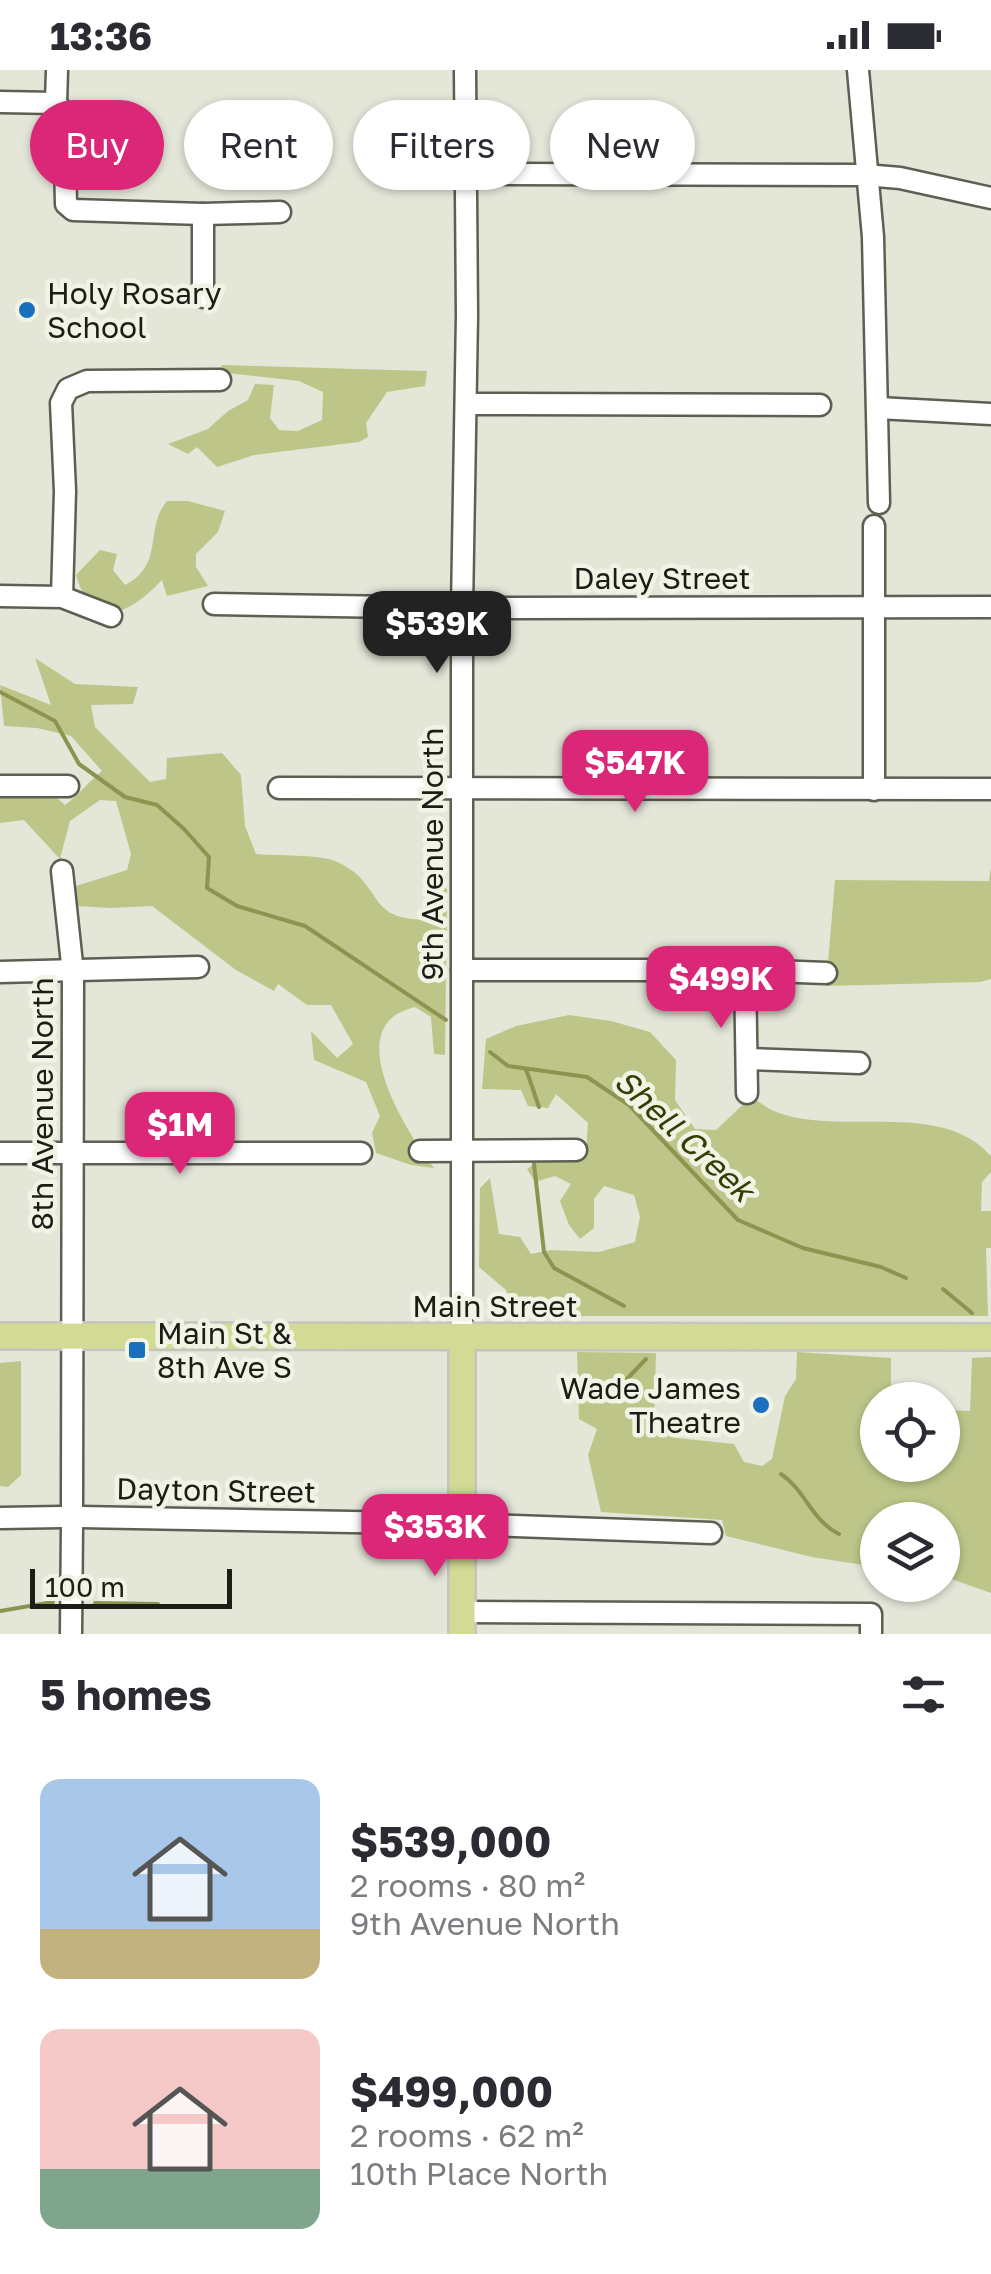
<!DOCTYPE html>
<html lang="en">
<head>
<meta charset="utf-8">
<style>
  :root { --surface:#fff; --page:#f7f7f7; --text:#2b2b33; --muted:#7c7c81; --accent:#db2777 }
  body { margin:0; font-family:"Golos Text",sans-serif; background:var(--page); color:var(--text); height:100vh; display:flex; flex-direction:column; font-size:38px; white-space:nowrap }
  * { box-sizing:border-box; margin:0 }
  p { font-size:32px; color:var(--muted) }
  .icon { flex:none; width:55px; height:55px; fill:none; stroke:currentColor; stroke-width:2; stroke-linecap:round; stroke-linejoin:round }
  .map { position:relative; height:1564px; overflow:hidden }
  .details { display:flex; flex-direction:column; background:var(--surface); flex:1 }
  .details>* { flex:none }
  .hud { position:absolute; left:30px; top:30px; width:932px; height:90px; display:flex; gap:20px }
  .controls { position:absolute; left:860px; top:1312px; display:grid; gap:20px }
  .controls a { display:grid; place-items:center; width:100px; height:100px; border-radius:50%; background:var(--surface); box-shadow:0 2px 8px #0004; font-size:50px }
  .scale { position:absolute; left:30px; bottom:25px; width:202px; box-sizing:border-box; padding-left:10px; border:5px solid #1d1d18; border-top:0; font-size:28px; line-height:35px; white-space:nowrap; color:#1d1d18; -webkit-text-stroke:8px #f1f3e5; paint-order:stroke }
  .price { position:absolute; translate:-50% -85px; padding:0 22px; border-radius:20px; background:var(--accent); color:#fff; font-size:32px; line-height:65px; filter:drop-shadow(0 2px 5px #0008) }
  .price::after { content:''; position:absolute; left:50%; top:60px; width:30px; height:22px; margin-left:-15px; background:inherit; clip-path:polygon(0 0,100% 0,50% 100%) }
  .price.selected { background:#222; color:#fff }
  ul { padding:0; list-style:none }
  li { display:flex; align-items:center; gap:30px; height:250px; padding:0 40px }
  li span { display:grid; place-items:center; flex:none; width:280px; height:200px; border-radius:20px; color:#555 }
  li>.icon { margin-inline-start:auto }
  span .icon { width:120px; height:120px; fill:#fffc; stroke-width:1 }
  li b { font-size:42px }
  h2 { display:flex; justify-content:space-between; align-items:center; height:120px; padding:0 40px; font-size:42px }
  .chip { padding:0 35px; border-radius:45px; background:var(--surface); box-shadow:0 2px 8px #0004; font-size:35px; line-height:90px }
  .chip.selected { background:var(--accent); color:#fff }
  .status { display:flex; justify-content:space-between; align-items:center; height:70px; padding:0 50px; background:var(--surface); direction:ltr }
  .status svg { height:28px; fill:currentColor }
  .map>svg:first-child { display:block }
  .green { fill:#bdc688 }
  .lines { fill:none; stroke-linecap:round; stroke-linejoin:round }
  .stream { stroke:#8c944f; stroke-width:4 }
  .minor-casing { stroke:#5d5f53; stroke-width:25 }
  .major-casing { stroke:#c4c4c3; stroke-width:30 }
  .minor { stroke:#fff; stroke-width:20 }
  .major { stroke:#d3da93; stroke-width:25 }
  .poi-dot { fill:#1b70be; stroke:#f1f3e5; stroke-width:4 }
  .labels { text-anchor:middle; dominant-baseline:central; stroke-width:9; stroke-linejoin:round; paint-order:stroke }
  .poi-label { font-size:30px; fill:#1d1d18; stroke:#f1f3e5; text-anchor:start }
  .street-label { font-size:30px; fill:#1d1d18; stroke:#f1f3e5 }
  .water-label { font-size:32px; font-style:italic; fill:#373c04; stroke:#f1f3e5 }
</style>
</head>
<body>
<div class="status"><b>13:36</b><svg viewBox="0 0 49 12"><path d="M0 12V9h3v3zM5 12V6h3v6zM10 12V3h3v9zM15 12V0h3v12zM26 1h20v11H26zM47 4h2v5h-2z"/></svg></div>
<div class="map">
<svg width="991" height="1564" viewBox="0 0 991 1564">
  <rect width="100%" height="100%" fill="#e4e6d8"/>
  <g class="green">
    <polygon points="222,295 427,301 425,316 387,322 366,353 368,367 359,372 254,385 217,397 197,377 188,384 168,374 208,359 228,341 248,330 255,314 274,315 270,348 279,360 298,361 322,350 323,322 299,311 219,302"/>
    <path d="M167 431H188L225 441 218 462 196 484V497L208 516 167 526 162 510C131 543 93 564 76 505L100 480 117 484 113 500 125 515C165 495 144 458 167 431Z"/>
    <path d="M35 588 75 614 138 617 133 634 91 635 95 657 150 712 166 709 167 688 222 683 241 705 245 756 256 784C277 786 317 784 335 791 389 814 360 855 439 849L440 815 447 819 445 985 434 984 431 947 415 937C408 939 398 942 393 947 353 979 411 1068 434 1098L411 1095 376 1083 372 1063 380 1046 366 1012 314 990 311 961 337 988 353 974 331 935H307L278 914 274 921 236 900 152 836 111 838 75 836 76 816 127 800 131 784 116 731 100 730 70 751 60 789 24 750 0 753V721L47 720 65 735C80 724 88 712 102 701L71 666 37 658 4 656 0 615 51 635Z"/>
    <polygon points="991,798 991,909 980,912 826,916 835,810 989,811"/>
    <path d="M569 945 611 951 650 962 676 990 675 1030 695 1059 716 1060 751 1027C760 1032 769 1040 779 1043 844 1066 941 1029 991 1086V1102L982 1112 981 1141H991V1178H986L988 1246H518L506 1220 479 1197 480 1118 490 1108 499 1164 520 1167 531 1184 550 1180 599 1182 635 1172 640 1147 634 1125 604 1116 594 1129V1158L580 1169 569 1155 560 1131 571 1114 555 1106 535 1112 527 1099 540 1090 586 1080 588 1053 556 1024 548 1038 528 1036 521 1020 482 1019 486 969 516 956Z"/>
    <polygon points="577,1282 656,1283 654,1358 677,1368 734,1374 744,1392 762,1396 772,1389 785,1326 796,1309 797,1282 891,1288 891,1330 878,1330 878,1395 942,1395 943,1340 970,1341 972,1288 991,1287 991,1523 943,1506 942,1450 878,1450 877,1497 812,1487 726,1466 722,1450 601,1442 588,1385 597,1359 579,1349"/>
    <polygon points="21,1291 21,1405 8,1417 0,1416 0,1293"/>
  </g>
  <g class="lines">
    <g class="stream">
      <polyline points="0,622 55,651 79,694 125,727 157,735 184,759 209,787 207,818 237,836 305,856 446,950"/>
      <polyline points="490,982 508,996 587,1007 629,1035 738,1150 803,1178 881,1197 906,1208"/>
      <polyline points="526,999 539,1037"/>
      <polyline points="534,1094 544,1182 554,1198 624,1236"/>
      <polyline points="943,1219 972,1243"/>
      <polyline points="626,1310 646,1289"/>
      <path d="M781 1404C806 1421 811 1450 839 1464"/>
      <polyline points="95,1533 158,1534"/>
      <polyline points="0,1541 53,1532"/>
    </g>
    <g class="minor-casing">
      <g id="minor">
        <polyline points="858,0 873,167 879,433"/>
        <polyline points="0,32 56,33"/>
        <polyline points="56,33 64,44 66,134 73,140 203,144 280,142"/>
        <polyline points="56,33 57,0"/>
        <polyline points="466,104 865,105 900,108 991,128"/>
        <polyline points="203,144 203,227"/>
        <polyline points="466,334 820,335"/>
        <polyline points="878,338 991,344"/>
        <polyline points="0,526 62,527 111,546"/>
        <polyline points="62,527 65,421 61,333 68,319 87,311 220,310"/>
        <polyline points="214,534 462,538 991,537"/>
        <polyline points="0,716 68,716"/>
        <polyline points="279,718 991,719"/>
        <polyline points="874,720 874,456"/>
        <polyline points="62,801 73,903 72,1437"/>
        <polyline points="462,900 745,900 826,903"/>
        <polyline points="745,900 747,1023"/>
        <polyline points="0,902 198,897"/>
        <polyline points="747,989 859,993"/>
        <polyline points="420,1081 576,1080"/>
        <polyline points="0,1083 361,1083"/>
        <polyline points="462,1269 462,538 467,245 465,0"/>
        <polyline points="80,1447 463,1454 711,1463"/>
        <polyline points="0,1448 62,1447"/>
        <polyline points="462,1542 871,1544 871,1564"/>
        <polyline points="71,1564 72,1455"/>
      </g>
    </g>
    <g class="major-casing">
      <g id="major">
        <polyline points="0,1266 991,1267"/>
        <polyline points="462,1269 462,1564"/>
      </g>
    </g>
    <use href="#minor" class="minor"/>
    <use href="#major" class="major"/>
  </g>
  <g class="poi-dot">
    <circle cx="27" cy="240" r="10"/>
    <rect x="127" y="1270" width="20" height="20" rx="5"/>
    <circle cx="761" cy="1335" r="10"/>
  </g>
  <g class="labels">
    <g class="poi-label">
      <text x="47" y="223">Holy Rosary<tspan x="47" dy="34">School</tspan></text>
      <text x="157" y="1263">Main St &amp;<tspan x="157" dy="34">8th Ave S</tspan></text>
      <text x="741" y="1318" text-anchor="end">Wade James<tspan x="741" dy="34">Theatre</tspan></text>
    </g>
    <g class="street-label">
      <text x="662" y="508">Daley Street</text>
      <text transform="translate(432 784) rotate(-90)">9th Avenue North</text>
      <text transform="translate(42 1034) rotate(-90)">8th Avenue North</text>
      <text x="495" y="1236">Main Street</text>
      <text transform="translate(216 1420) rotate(1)">Dayton Street</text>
    </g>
    <g class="water-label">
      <text transform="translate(685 1065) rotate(43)">Shell Creek</text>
    </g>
  </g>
</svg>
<div class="controls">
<a><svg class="icon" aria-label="locate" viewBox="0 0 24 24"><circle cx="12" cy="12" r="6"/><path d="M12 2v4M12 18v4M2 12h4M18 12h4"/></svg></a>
<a><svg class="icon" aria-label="layers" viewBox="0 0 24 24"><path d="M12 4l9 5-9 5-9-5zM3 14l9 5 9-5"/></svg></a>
</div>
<div class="scale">100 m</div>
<b class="price selected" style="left:437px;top:606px">$539K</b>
<b class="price" style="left:635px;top:745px">$547K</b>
<b class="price" style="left:721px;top:961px">$499K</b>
<b class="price" style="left:180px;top:1107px">$1M</b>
<b class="price" style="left:435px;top:1509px">$353K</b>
<div class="hud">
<a class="chip selected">Buy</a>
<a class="chip">Rent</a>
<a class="chip">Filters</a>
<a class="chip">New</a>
</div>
</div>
<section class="details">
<h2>5 homes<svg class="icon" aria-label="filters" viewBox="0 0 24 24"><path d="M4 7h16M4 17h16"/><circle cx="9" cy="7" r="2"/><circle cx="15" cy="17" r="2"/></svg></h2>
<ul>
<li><span style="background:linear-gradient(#a9c7e8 75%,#c2b280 0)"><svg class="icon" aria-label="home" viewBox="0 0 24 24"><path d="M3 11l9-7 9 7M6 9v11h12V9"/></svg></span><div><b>$539,000</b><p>2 rooms · 80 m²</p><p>9th Avenue North</p></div></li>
<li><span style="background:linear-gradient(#f6c9c9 70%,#7fa58c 0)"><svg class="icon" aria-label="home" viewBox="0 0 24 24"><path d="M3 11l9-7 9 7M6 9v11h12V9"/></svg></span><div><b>$499,000</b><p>2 rooms · 62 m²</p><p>10th Place North</p></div></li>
</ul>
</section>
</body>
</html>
